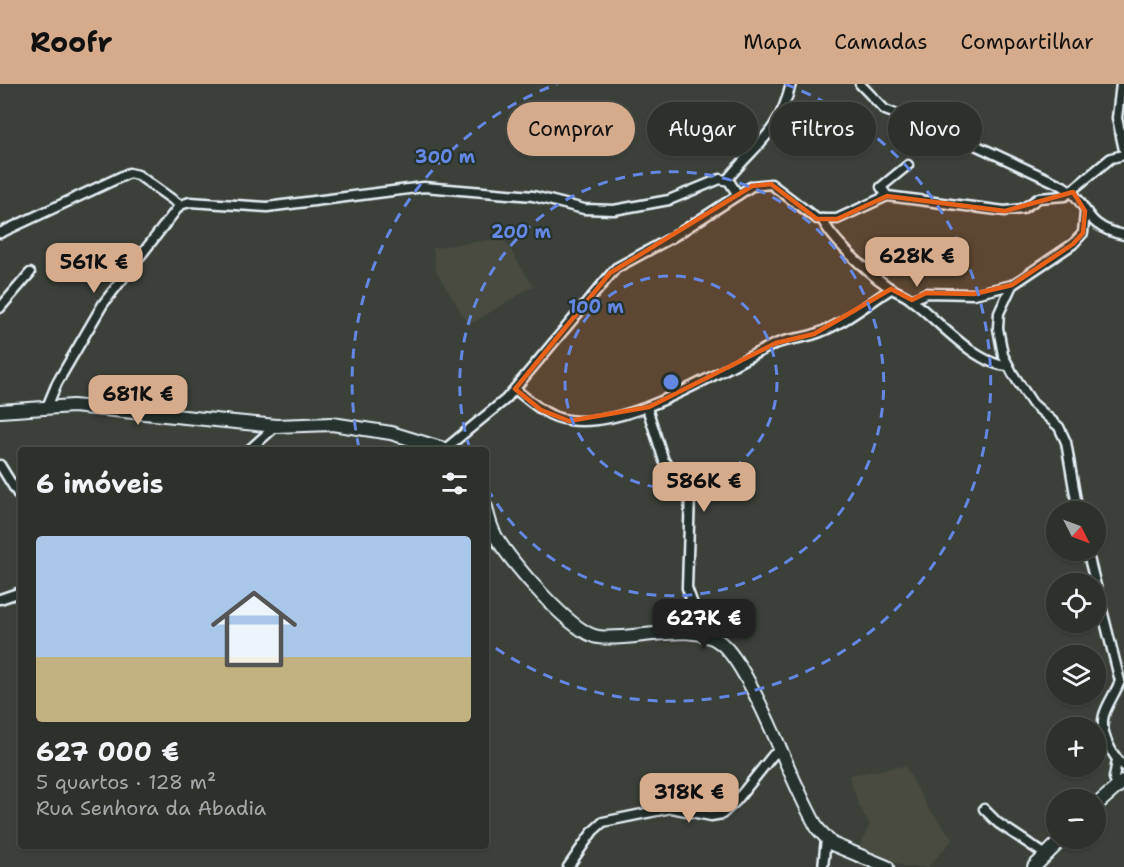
<!DOCTYPE html>
<html lang="pt">
<head>
<meta charset="utf-8">
<style>
  :root { --surface:#2c312b; --page:#383d37; --text:#f1f3f6; --muted:#a6a9a9; --line:#484c47; --accent:#d6ab8b }
  body { margin:0; font-family:"Shantell Sans",sans-serif; background:var(--page); color:var(--text); height:100vh; display:flex; flex-direction:column; font-size:22px; white-space:nowrap }
  * { box-sizing:border-box; margin:0 }
  p { font-size:20px; color:var(--muted) }
  .icon { flex:none; width:33px; height:33px; fill:none; stroke:currentColor; stroke-width:2; stroke-linecap:round; stroke-linejoin:round }
  .map { position:relative; flex:1; overflow:hidden }
  .side { position:absolute; left:18px; top:363px; width:471px; height:402px; display:flex; flex-direction:column; background:var(--surface); border-radius:6px; box-shadow:0 2px 4px #0004,0 0 0 2px var(--line) }
  .side>* { flex:none }
  .top-card { position:absolute; left:507px; top:18px; width:526px; height:54px; display:flex; gap:12px }
  .needle { width:39px; rotate:132deg }
  .controls { position:absolute; left:1046px; top:417px; display:grid; gap:12px }
  .controls a { display:grid; place-items:center; width:60px; height:60px; border-radius:50%; background:var(--surface); box-shadow:0 2px 4px #0004,0 0 0 2px var(--line); font-size:30px }
  .price { position:absolute; translate:-50% -51px; padding:0 14px; border-radius:12px; background:var(--accent); color:#111; font-size:20px; line-height:39px; filter:drop-shadow(0 2px 3px #0008) }
  .price::after { content:''; position:absolute; left:50%; top:36px; width:18px; height:14px; margin-left:-9px; background:inherit; clip-path:polygon(0 0,100% 0,50% 100%) }
  .price.current { background:#222; color:#fff }
  ul { padding:0; list-style:none }
  li { display:grid; align-content:center; gap:12px; height:318px; padding:0 18px }
  li+li { border-top:2px solid var(--line) }
  li span { display:grid; place-items:center; height:186px; border-radius:6px; color:#555 }
  li>.icon { margin-inline-start:auto }
  span .icon { width:108px; height:108px; fill:#fffc; stroke-width:1 }
  li b { font-size:26px }
  h2 { display:flex; justify-content:space-between; align-items:center; height:72px; padding:0 18px; font-size:26px }
  .pill { padding:0 21px; border-radius:27px; background:var(--surface); box-shadow:0 2px 4px #0004,0 0 0 2px var(--line); font-size:21px; line-height:54px }
  .pill.current { background:var(--accent); color:#111 }
  header { display:flex; align-items:center; gap:36px; box-sizing:border-box; height:84px; padding:0 30px; background:var(--accent); color:#111 }
  header strong { font-size:28px }
  nav { display:flex; gap:33px; margin-inline-start:auto; font-size:21px }
  .map>svg:first-child { display:block }
  .built { fill:#494b41 }
  .lines { fill:none; stroke-linecap:round; stroke-linejoin:round }
  .minor-casing { stroke:#e8f1f8; stroke-width:13 }
  .secondary-casing { stroke:#e8f1f8; stroke-width:16 }
  .minor { stroke:#26332d; stroke-width:8 }
  .secondary { stroke:#26332d; stroke-width:12 }
  .marked { fill:#e86118; fill-opacity:0.2; stroke:#e86118; stroke-width:4.5; stroke-linejoin:round }
  .ring { fill:none; stroke:#6487e3; stroke-width:3; stroke-dasharray:10 8 }
  .centre { fill:#6487e3; stroke:#26332d; stroke-width:3 }
  .ring-label { font-size:18px; text-anchor:middle; font-weight:bold; fill:#6487e3; stroke:#26332d; stroke-width:4.5; stroke-linejoin:round; paint-order:stroke }
</style>
</head>
<body>
<header>
<strong>Roofr</strong>
<nav><a>Mapa</a><a>Camadas</a><a>Compartilhar</a></nav>
</header>
<div class="map">
<svg width="1124" height="783" viewBox="0 0 1124 783">
  <rect width="100%" height="100%" fill="#3b4139"/>
  <filter id="ink" filterUnits="userSpaceOnUse"><feTurbulence type="fractalNoise" baseFrequency=".0167" numOctaves="2"/><feDisplacementMap in="SourceGraphic" scale="12" xChannelSelector="R" yChannelSelector="G"/><feConvolveMatrix kernelMatrix="1 2 1 2 8 2 1 2 1" color-interpolation-filters="sRGB"/></filter>
  <g filter="url(#ink)">
    <g class="built">
      <polygon points="503,154 533,202 469,241 436,187 433,164"/>
      <polygon points="905,682 926,721 953,755 928,783 906,783 859,764 870,740 858,720 849,691"/>
    </g>
    <g class="lines">
      <g class="minor-casing">
        <g id="minor">
          <path d="M860 0 885 26 958 53 1063 102C1091 119 1080 142 1124 151"/>
          <polyline points="1121,0 1117,34 1124,66"/>
          <path d="M727 96C756 59 778 52 791 0"/>
          <polyline points="887,112 881,103 908,81"/>
          <path d="M822 135C832 156 866 187 886 201 893 207 903 209 910 215 935 233 975 281 1008 282"/>
          <polyline points="0,149 129,89 138,91 180,121 190,118 267,123 424,103 533,112 584,125 614,126 669,116 720,95 729,97 738,111"/>
          <polyline points="912,216 926,209 974,210 1012,201"/>
          <polyline points="0,224 30,189"/>
          <path d="M515 305C531 318 548 334 569 336 631 345 717 287 773 261 785 255 799 255 812 251 841 242 866 221 891 205"/>
          <polyline points="47,323 57,299 103,220 180,121"/>
          <polyline points="647,324 664,377 682,394 690,409 687,504 704,550"/>
          <polyline points="445,365 506,315 616,184 673,153 752,102 771,100 817,135 837,135 887,112 1005,127 1022,125 1039,114 1065,112 1111,74 1124,71"/>
          <polyline points="249,366 276,342"/>
          <polyline points="0,381 21,415"/>
          <polyline points="1078,428 1066,358 1059,343 1032,319 1013,290 1003,271 998,244 999,229 1012,201 1073,160 1083,149 1085,127"/>
          <path d="M1087 466 1120 597C1116 608 1107 620 1104 631 1099 648 1112 672 1124 682"/>
          <polyline points="0,515 21,508"/>
          <polyline points="1117,676 1114,694 1117,701"/>
          <polyline points="984,725 998,739 1046,771"/>
          <polyline points="568,783 593,747 603,738 671,724 711,732 722,730 737,716 773,671 781,666"/>
          <polyline points="823,783 826,755"/>
        </g>
      </g>
      <g class="secondary-casing">
        <g id="secondary">
          <polyline points="0,327 73,322 276,342 332,340 391,349 447,366"/>
          <path d="M486 423C488 433 491 444 496 453 510 477 571 549 598 553 633 558 694 535 722 560 733 570 741 584 748 597 775 645 791 698 818 745L832 760 887 783"/>
          <polyline points="1095,722 1124,697"/>
          <polyline points="1034,783 1063,754"/>
        </g>
      </g>
      <use href="#minor" class="minor"/>
      <use href="#secondary" class="secondary"/>
    </g>
  </g>
  <path class="marked" d="M771 100 817 135H837L887 112 1005 127 1073 108 1085 127 1083 149 1073 160 1012 201 974 210 926 209 912 216 891 205 814 250 776 259 649 323 569 337 541 326 515 305 610 189 752 102Z"/>
  <g class="ring">
    <circle cx="671" cy="298" r="106"/>
    <path d="M470 365A212 212 0 1 1 486 402"/>
    <path d="M359 364A319 319 0 0 1 557 0M785 0A319 319 0 1 1 488 559"/>
  </g>
  <circle cx="671" cy="298" r="9" class="centre"/>
  <g class="ring-label">
    <text x="445" y="79">300 m</text>
    <text x="521" y="154">200 m</text>
    <text x="596" y="229">100 m</text>
  </g>
</svg>
<div class="controls">
<a><svg class="needle" viewBox="-14 -14 28 28"><path d="M0-13l5 13h-10z" fill="#e53935"/><path d="M0 13l5-13h-10z" fill="#a6a9a9"/></svg></a>
<a><svg class="icon" aria-label="locate" viewBox="0 0 24 24"><circle cx="12" cy="12" r="6"/><path d="M12 2v4M12 18v4M2 12h4M18 12h4"/></svg></a>
<a><svg class="icon" aria-label="layers" viewBox="0 0 24 24"><path d="M12 4l9 5-9 5-9-5zM3 14l9 5 9-5"/></svg></a>
<a>+</a>
<a>−</a>
</div>
<b class="price" style="left:917px;top:204px">628K €</b>
<b class="price" style="left:94px;top:210px">561K €</b>
<b class="price" style="left:138px;top:342px">681K €</b>
<b class="price" style="left:704px;top:429px">586K €</b>
<b class="price current" style="left:704px;top:566px">627K €</b>
<b class="price" style="left:689px;top:740px">318K €</b>
<div class="top-card">
<a class="pill current">Comprar</a>
<a class="pill">Alugar</a>
<a class="pill">Filtros</a>
<a class="pill">Novo</a>
</div>
<section class="side">
<h2>6 imóveis<svg class="icon" aria-label="filters" viewBox="0 0 24 24"><path d="M4 7h16M4 17h16"/><circle cx="9" cy="7" r="2"/><circle cx="15" cy="17" r="2"/></svg></h2>
<ul>
<li><span style="background:linear-gradient(#a9c7e8 65%,#c2b280 0)"><svg class="icon" aria-label="home" viewBox="0 0 24 24"><path d="M3 11l9-7 9 7M6 9v11h12V9"/></svg></span><div><b>627 000 €</b><p>5 quartos · 128 m²</p><p>Rua Senhora da Abadia</p></div></li>
</ul>
</section>
</div>
</body>
</html>
